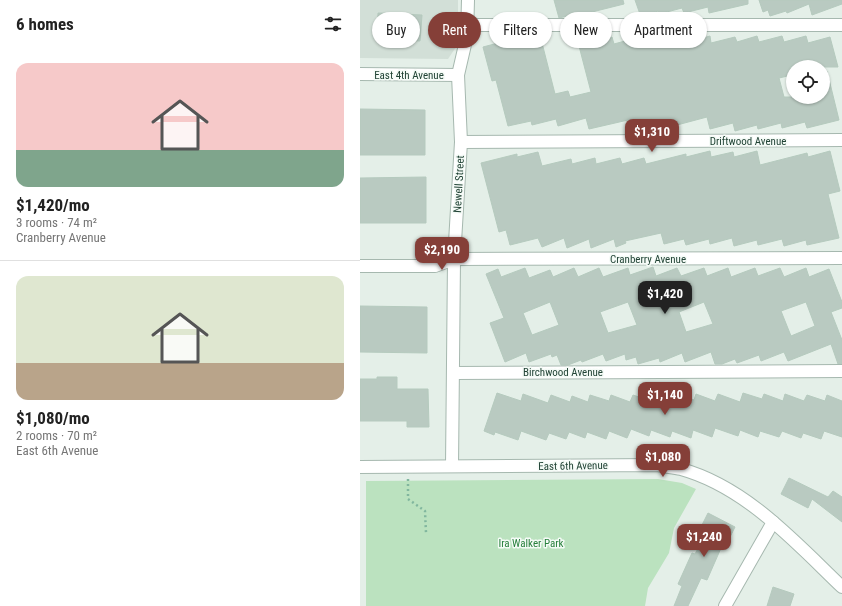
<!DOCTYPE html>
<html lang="en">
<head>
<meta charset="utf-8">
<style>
  :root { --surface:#fff; --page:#f6f6f6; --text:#222; --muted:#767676; --line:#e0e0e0; --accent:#853f38 }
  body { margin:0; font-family:"Roboto Condensed",sans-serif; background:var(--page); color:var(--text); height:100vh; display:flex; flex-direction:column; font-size:15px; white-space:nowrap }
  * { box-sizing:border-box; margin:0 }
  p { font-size:13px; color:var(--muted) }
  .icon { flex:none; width:22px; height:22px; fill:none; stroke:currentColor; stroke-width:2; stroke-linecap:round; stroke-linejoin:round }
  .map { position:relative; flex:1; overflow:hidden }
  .side { display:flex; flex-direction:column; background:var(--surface); width:360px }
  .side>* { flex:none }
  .top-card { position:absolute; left:12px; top:12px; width:380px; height:36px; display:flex; gap:8px }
  .fabs { position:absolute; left:426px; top:60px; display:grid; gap:8px }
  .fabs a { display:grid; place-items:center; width:44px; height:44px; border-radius:50%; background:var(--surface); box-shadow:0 1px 3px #0004; font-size:20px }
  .price { position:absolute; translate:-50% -34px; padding:0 9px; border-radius:8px; background:var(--accent); color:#fff; font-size:13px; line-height:26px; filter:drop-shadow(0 1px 2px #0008) }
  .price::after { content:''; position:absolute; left:50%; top:24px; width:12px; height:9px; margin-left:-6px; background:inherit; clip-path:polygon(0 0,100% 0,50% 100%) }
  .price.current { background:#222; color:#fff }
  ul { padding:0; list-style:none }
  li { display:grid; align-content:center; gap:8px; height:212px; padding:0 16px }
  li+li { border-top:1px solid var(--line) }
  li span { display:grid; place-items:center; height:124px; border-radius:12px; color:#555 }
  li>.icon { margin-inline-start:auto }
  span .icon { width:72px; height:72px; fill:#fffc; stroke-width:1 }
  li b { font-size:17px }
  h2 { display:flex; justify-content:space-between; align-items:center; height:48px; padding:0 16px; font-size:17px }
  .chip { padding:0 14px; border-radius:18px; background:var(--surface); box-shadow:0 1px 3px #0004; font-size:14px; line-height:36px }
  .chip.current { background:var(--accent); color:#fff }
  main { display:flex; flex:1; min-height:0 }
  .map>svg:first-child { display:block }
  .built { fill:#d2dfd7 }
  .green { fill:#bbe2bf }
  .building { fill:#b9cac1; stroke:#b5cabe; fill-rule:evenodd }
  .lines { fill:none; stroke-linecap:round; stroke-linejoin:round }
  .minor-casing { stroke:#a6b8af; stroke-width:14 }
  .path { stroke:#81b69e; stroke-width:2.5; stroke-dasharray:2 3; stroke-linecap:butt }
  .minor { stroke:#fff; stroke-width:12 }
  .labels { text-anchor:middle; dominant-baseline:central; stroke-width:3; stroke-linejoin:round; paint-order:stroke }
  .street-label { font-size:11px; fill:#214335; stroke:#f5fbf7 }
  .park-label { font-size:11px; fill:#267f3b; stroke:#f5fbf7 }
</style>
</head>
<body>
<main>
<section class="side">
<h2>6 homes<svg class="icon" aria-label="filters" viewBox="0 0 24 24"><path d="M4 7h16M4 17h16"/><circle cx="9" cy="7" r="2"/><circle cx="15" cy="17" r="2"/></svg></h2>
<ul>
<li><span style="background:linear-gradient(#f6c9c9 70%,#7fa58c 0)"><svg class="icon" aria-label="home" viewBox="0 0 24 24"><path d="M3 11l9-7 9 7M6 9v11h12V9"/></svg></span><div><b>$1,420/mo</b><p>3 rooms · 74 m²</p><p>Cranberry Avenue</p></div></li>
<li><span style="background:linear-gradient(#dfe7d0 70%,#b9a48a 0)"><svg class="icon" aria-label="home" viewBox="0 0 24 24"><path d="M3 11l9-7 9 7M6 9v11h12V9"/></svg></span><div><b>$1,080/mo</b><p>2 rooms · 70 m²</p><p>East 6th Avenue</p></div></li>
</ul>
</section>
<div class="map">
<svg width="482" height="606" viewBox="0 0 482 606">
  <rect width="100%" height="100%" fill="#e4efe8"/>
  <polygon class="built" points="0,0 98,0 98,44 88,59 0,58"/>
  <polygon class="green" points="298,479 322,483 336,489 314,528 309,553 288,588 285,606 6,606 6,481"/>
  <g class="building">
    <polygon points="194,0 263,0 264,4 220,15 220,13 199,18"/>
    <polygon points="275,0 388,0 388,4 349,13 348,7 324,13 322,8 299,14 298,11 281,17"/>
    <polygon points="399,0 482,0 482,4 452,15 449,4 427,13 426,11 410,16 408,10 403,12"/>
    <polygon points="18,13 62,15 60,41 17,39"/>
    <polygon points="350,36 351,43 375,37 377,42 397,36 399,42 422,36 424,42 446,36 448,43 470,37 478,67 430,67 432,75 419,78 424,97 463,97 463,71 467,71 479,120 447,128 445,122 422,128 421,123 398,129 397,125 375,131 373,123 350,129 347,117 317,125 316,120 294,125 292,119 269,125 268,120 229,129 226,118 198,126 196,119 172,125 171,121 148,126 136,80 132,81 123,47 157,38 158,44 181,39 195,94 208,91 210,97 231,92 219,46 252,37 254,44 276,38 278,44 301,38 303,44 325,38 326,43"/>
    <polygon points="0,109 65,110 65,155 0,155"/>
    <polygon points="350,151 351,157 373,152 374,157 397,151 400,165 447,153 448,157 470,151 480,191 468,194 479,238 447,245 446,240 424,246 422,239 398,245 397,240 374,246 372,238 350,244 349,239 326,245 324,239 304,244 301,233 265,241 266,243 256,247 254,239 231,248 229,239 207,248 204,238 182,247 178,238 150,245 146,230 139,232 121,163 157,154 157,157 178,152 182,166 211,159 212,164 235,158 236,164 260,158 262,164 284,158 286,164 326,154 326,157"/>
    <polygon points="66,177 66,223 0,223 0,178"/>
    <path d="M293 267 296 276 317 268 321 276 344 268 347 276 368 268 371 277 395 268 398 276 420 268 424 277 446 268 449 277 469 269 482 302V308L471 312 482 340V364H478L471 344 428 361 424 352 401 361 399 355 377 363 375 359 362 364H355L351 352 325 362 322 353 300 362 299 358 278 364 276 357 266 360 265 354 246 361 243 354 222 362 221 360 208 365H201L197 355 192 357 191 354 169 362 166 353 145 362 130 323 144 318 126 274 138 269 141 277 165 268 169 278 190 270 193 277 214 268 218 277 239 268 243 277 268 268 270 275ZM190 302 199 325 172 335 163 313ZM268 302 277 325 248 333 240 312ZM344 302 353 324 326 332 319 312ZM446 302 455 326 431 336 421 311Z"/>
    <polygon points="0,306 67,307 67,353 0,352"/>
    <polygon points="17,377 37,377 37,389 68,389 69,427 47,427 47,421 0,421 0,379 17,379"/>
    <polygon points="137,393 161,401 163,394 188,403 191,395 210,402 212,396 228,402 230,395 249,401 251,395 270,402 273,395 291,401 294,393 313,399 316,393 334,400 336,394 355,401 358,394 380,402 383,393 402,399 404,394 423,401 425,394 444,401 447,395 465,401 467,395 482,401 482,437 464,431 461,439 443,433 441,438 422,431 419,437 400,431 398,437 380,430 378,436 355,428 352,437 333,430 331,438 312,431 310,437 291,430 289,436 271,429 267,438 249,431 246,439 227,432 225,438 209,432 206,439 189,433 186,440 161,431 158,440 135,432 134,435 124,431"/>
    <polygon points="429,478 468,497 473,491 482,497 482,522 452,499 448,508 421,494"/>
    <polygon points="348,513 375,527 364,549 361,548 347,580 341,578 328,606 314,606 322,586 318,584 332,553 335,554 348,530 341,527"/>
    <polygon points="413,587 434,594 430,606 407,606"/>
  </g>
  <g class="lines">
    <g class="minor-casing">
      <g id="minor">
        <polyline points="108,25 482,25"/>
        <polyline points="0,74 98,75"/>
        <polyline points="101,142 482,140"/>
        <polyline points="0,266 75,266 94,259 482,258"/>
        <polyline points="93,373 482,371"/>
        <polyline points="92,466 94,259 101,142 98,75 107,36 108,0"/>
        <path d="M0 467 297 465C305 467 313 467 321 469 386 487 435 542 482 587"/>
        <polyline points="365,606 413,522"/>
      </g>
    </g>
    <polyline class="path" points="48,479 48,499 65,511 66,533"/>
    <use href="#minor" class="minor"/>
  </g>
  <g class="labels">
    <g class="street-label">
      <text x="49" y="75">East 4th Avenue</text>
      <text x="388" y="141">Driftwood Avenue</text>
      <text transform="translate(99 184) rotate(-87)">Newell Street</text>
      <text x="288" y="259">Cranberry Avenue</text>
      <text x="203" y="372">Birchwood Avenue</text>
      <text transform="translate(213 466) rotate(-1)">East 6th Avenue</text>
    </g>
    <g class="park-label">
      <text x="171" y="543">Ira Walker Park</text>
    </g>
  </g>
</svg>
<div class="fabs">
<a><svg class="icon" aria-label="locate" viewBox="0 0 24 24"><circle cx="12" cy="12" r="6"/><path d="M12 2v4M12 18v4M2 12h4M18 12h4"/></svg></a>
</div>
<b class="price" style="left:292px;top:153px">$1,310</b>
<b class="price" style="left:82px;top:271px">$2,190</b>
<b class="price current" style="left:305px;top:315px">$1,420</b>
<b class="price" style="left:305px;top:416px">$1,140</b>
<b class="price" style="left:303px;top:478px">$1,080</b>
<b class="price" style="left:344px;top:558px">$1,240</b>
<div class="top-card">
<a class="chip">Buy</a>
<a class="chip current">Rent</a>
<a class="chip">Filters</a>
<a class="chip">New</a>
<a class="chip">Apartment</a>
</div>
</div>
</main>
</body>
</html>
